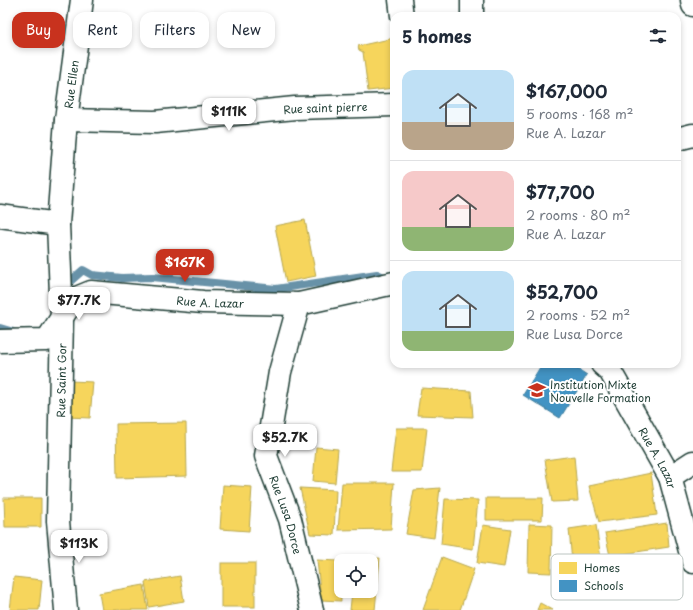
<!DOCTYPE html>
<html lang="en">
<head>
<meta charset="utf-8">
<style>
  :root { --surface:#fff; --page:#f6f6f7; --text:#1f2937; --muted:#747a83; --line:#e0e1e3; --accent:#c8321e }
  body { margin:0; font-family:"Playpen Sans",sans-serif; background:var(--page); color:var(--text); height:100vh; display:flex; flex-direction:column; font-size:15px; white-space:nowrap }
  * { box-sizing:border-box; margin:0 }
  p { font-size:13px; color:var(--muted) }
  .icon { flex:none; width:22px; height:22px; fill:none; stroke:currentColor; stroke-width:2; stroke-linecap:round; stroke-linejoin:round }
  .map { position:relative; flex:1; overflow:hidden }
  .drawer { position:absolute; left:390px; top:12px; width:291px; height:356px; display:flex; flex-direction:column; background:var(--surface); border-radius:12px; box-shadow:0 2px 6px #0003 }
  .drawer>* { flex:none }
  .top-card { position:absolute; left:12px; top:12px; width:318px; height:36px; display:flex; gap:8px }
  .controls { position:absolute; left:334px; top:554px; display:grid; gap:8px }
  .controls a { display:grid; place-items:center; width:44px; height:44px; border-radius:8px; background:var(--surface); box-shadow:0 2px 6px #0003; font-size:20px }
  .price { position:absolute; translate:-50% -34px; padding:0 9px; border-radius:8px; background:#fff; color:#222; font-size:13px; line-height:26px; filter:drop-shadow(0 1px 2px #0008) }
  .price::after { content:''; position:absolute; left:50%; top:24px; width:12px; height:9px; margin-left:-6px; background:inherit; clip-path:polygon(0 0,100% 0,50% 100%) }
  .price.current { background:var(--accent); color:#fff }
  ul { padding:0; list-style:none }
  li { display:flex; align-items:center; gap:12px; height:100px; padding:0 12px }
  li+li { border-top:1px solid var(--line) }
  li span { display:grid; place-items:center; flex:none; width:112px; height:80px; border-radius:12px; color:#555 }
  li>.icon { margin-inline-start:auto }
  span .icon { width:48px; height:48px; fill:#fffc; stroke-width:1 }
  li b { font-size:17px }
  h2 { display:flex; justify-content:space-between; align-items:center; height:48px; padding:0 12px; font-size:17px }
  .tag { padding:0 14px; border-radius:12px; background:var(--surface); box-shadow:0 2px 6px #0003; font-size:14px; line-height:36px }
  .tag.current { background:var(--accent); color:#fff }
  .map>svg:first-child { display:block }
  .homes { fill:#f6d55c; stroke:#b6a750 }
  .schools { fill:#4393c3; stroke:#387998 }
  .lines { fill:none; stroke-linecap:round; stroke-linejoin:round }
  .stream { stroke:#6892a8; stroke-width:8 }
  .minor-casing { stroke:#1f3d34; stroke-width:25 }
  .minor { stroke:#fff; stroke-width:22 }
  .labels { text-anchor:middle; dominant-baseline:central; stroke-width:4; stroke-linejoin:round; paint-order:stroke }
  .street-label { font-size:11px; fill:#1f3d34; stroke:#fff }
  .poi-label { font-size:11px; fill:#1f3d34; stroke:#fff; text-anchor:start }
  .key { fill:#fff; stroke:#bcc5c2; stroke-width:1 }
  .key-label { font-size:11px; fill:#1f3d34 }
</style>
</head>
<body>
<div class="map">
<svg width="693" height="610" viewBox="0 0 693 610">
  <rect width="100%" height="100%" fill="#fff"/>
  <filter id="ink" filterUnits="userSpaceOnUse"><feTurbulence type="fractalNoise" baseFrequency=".025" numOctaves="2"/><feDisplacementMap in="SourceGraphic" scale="8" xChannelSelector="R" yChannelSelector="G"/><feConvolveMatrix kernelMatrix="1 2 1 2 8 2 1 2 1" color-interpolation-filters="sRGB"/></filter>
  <g filter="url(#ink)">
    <g class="homes">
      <polygon points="394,38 394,88 368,91 363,52 359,50 358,46"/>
      <polygon points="305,220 316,276 286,282 275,226"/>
      <polygon points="70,381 93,382 90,418 67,417"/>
      <polygon points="421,388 471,391 473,417 417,415"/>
      <polygon points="186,423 187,476 117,478 116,424"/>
      <polygon points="396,428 427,428 422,472 391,472"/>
      <polygon points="316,447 338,449 335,483 313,481"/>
      <polygon points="574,456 578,501 552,502 545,460"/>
      <polygon points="651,473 657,515 599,522 589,486"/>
      <polygon points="342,483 394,483 391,529 338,530"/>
      <polygon points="223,485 252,487 249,531 220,529"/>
      <polygon points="300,488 336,490 334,535 310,534"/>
      <polygon points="440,488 434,538 406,534 414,490"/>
      <polygon points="4,498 41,498 41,527 5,527"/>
      <polygon points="486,498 543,498 542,520 486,520"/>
      <polygon points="445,499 478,500 473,549 441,544"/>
      <polygon points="667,523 669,547 610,556 605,533"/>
      <polygon points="529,524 552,525 551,573 528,572"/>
      <polygon points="483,525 510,529 504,567 477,563"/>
      <polygon points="596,525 601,559 572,562 569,529"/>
      <polygon points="442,557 474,569 460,610 423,610"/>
      <polygon points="380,558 375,610 350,610 352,591 371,591 371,561 355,561 358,559"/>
      <polygon points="317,560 339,561 341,601 321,600"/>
      <rect x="221" y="563" width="34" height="44"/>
      <polygon points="180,576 184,601 149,607 145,582"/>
      <polygon points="14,577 42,580 39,610 10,610"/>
      <polygon points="144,585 148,610 102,610 99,593"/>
      <polygon points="540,603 553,610 537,610"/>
    </g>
    <polygon class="schools" points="542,364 570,364 587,375 560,418 523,395"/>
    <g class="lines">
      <g class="stream">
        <polyline points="69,286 66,285 83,270 92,275 122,278 152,277 276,289 377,274 388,279"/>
        <polyline points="0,328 17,333"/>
      </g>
      <g class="minor-casing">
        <g id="minor">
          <polyline points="400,0 402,16"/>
          <polyline points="692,0 693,5"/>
          <polyline points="472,16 472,0"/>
          <path id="s1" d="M66 120 155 122 295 108 394 105"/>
          <polyline points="677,139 693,135"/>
          <polyline points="0,216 58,224"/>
          <path id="s2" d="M299 304 280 372 266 456 290 519 312 610"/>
          <path id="s3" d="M0 341 47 340 74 299 91 292 203 302 299 304 394 283"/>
          <path id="s4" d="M602 364 610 371 670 477 693 562"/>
          <polyline points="670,477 693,462"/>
          <path id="s5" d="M66 610 58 521 62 317 58 224 66 120 82 0"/>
        </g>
      </g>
      <use href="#minor" class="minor"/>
    </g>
  </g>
  <defs>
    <g id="school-bare" transform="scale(1.38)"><path d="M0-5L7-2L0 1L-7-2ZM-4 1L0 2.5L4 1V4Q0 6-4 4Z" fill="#c8321e" stroke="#fff" stroke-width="2.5" paint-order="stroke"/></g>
  </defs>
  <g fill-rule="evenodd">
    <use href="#school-bare" x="537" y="390"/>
  </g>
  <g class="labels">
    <g class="street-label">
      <text stroke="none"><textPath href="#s5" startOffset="527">Rue Ellen</textPath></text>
      <text stroke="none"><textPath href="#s1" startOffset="260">Rue saint pierre</textPath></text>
      <text stroke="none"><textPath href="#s3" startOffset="234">Rue A. Lazar</textPath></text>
      <text stroke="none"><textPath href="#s5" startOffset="230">Rue Saint Gor</textPath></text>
      <text stroke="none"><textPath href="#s4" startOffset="110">Rue A. Lazar</textPath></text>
      <text stroke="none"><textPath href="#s2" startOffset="218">Rue Lusa Dorce</textPath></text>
    </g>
    <g class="poi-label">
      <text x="550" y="384">Institution Mixte<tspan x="550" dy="13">Nouvelle Formation</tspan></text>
    </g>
  </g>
  <rect x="551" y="554" width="132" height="46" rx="6" class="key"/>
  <rect x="559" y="562" width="18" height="12" fill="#f6d55c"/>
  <rect x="559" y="580" width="18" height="12" fill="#4393c3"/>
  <g class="key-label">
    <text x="584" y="572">Homes</text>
    <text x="584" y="590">Schools</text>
  </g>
</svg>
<div class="controls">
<a><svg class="icon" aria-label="locate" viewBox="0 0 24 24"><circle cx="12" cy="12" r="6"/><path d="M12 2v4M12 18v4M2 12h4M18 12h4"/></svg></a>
</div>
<b class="price" style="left:229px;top:132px">$111K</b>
<b class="price current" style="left:185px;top:283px">$167K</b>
<b class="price" style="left:79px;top:321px">$77.7K</b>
<b class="price" style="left:285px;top:458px">$52.7K</b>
<b class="price" style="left:79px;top:564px">$113K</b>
<div class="top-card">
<a class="tag current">Buy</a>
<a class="tag">Rent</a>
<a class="tag">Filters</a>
<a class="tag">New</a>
</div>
<section class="drawer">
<h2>5 homes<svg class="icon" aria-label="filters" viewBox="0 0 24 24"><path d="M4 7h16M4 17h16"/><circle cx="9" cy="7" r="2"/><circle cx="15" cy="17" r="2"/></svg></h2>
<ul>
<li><span style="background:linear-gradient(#bfe0f5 65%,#b9a48a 0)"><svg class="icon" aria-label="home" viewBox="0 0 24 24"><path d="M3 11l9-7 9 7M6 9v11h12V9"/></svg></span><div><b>$167,000</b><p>5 rooms · 168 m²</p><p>Rue A. Lazar</p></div></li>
<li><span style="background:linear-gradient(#f6c9c9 70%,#8fb573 0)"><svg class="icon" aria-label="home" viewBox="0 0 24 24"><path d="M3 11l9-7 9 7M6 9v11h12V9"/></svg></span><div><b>$77,700</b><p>2 rooms · 80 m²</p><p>Rue A. Lazar</p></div></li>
<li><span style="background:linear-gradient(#bfe0f5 75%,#8fb573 0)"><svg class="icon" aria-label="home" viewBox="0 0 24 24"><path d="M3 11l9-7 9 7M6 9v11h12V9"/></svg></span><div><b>$52,700</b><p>2 rooms · 52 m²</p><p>Rue Lusa Dorce</p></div></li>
</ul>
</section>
</div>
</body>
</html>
